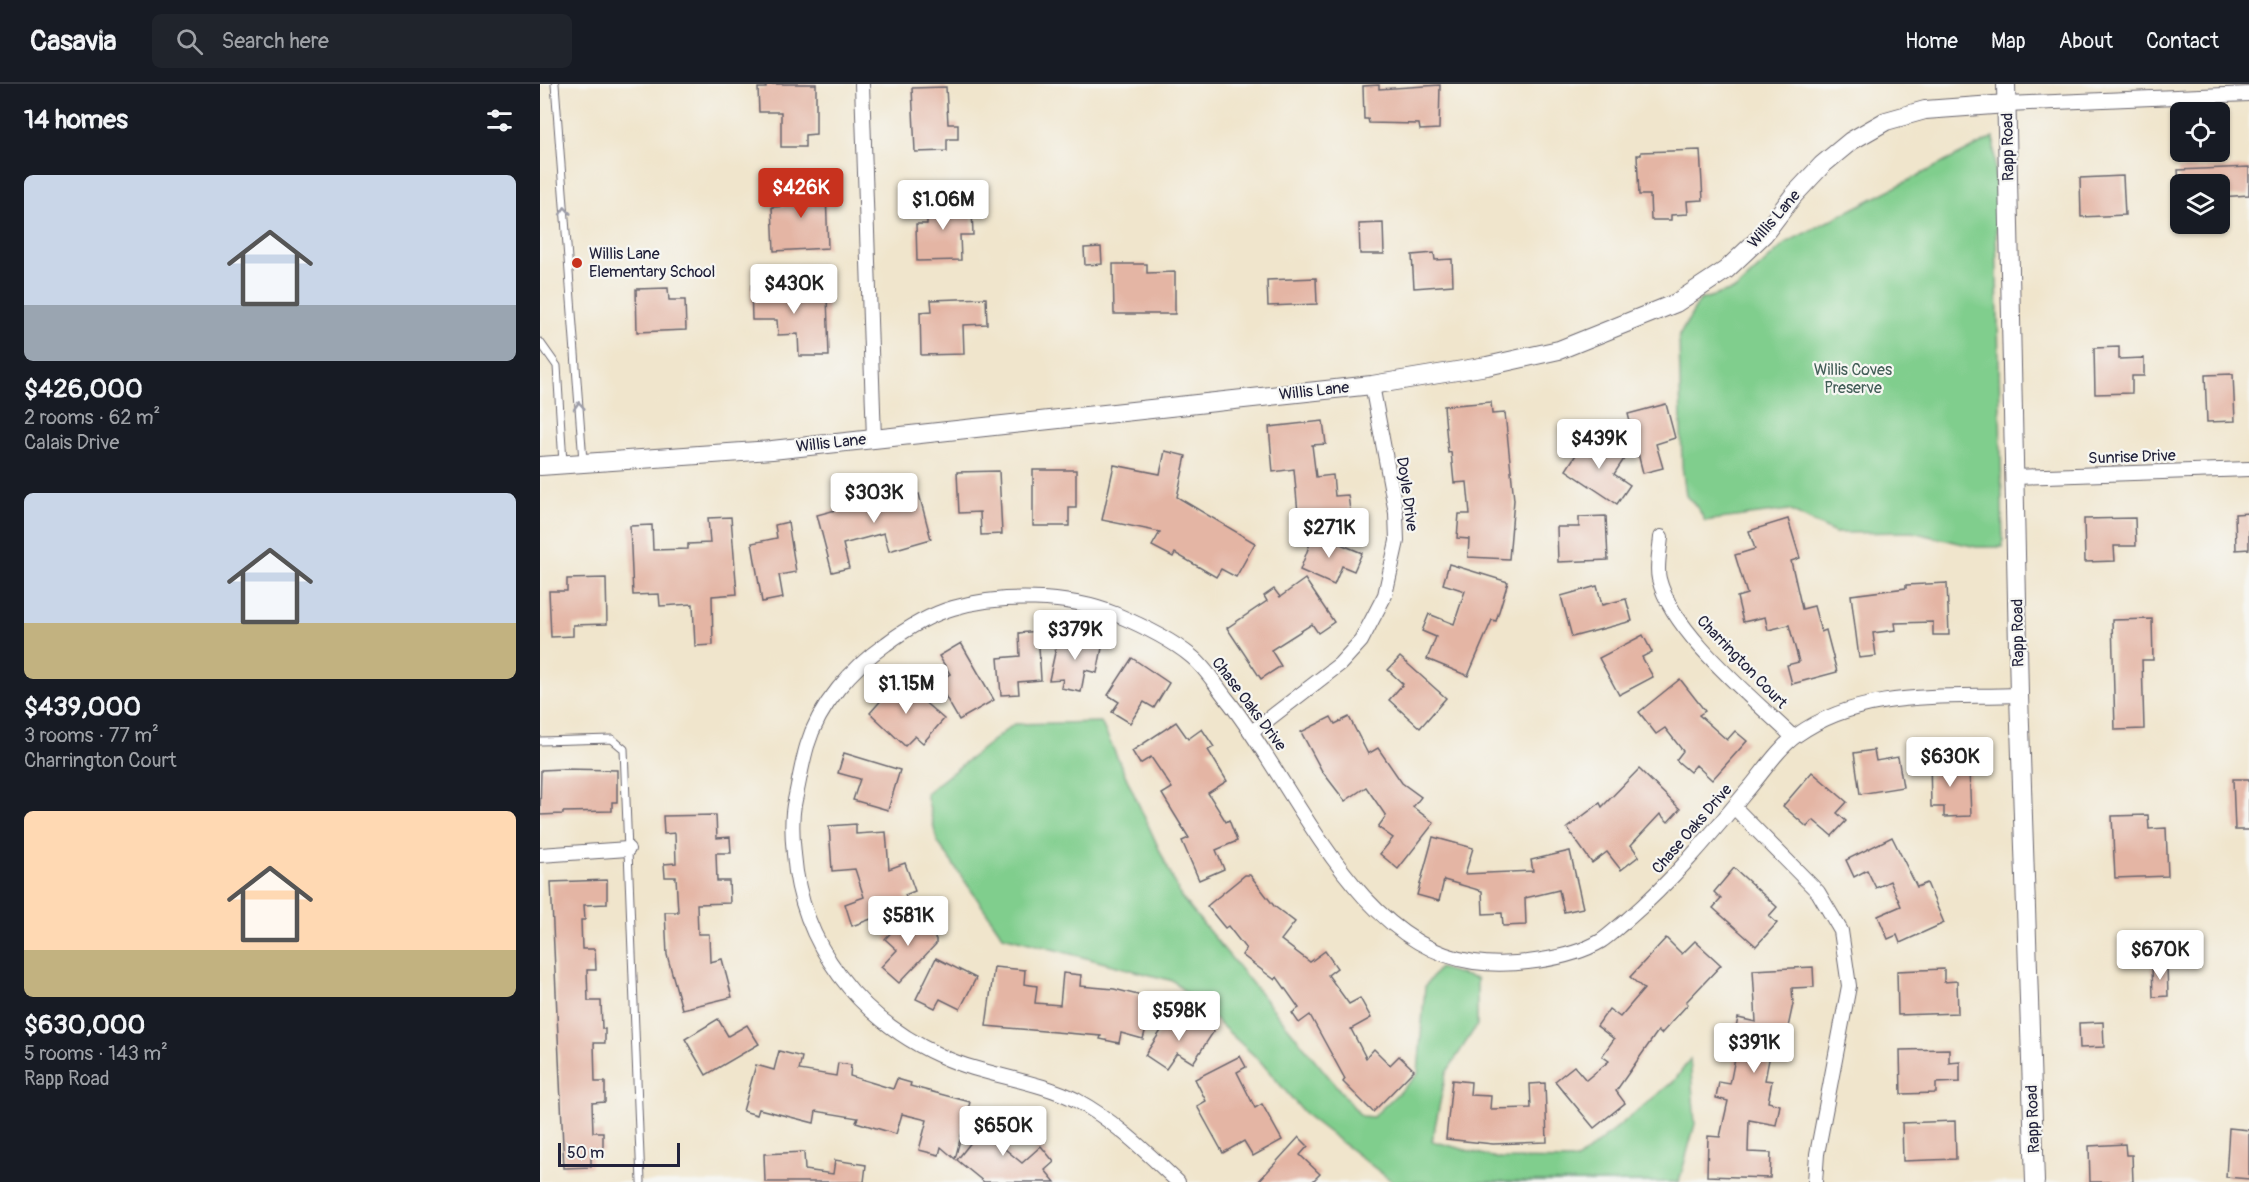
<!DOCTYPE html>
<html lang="en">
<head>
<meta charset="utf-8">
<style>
  :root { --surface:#171b24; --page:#20242c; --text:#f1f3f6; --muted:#9ea1a6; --line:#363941; --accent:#c8321e }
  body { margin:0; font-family:Pangolin,sans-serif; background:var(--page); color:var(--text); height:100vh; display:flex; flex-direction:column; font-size:22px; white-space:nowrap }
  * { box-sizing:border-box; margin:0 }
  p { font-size:20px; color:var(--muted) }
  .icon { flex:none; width:33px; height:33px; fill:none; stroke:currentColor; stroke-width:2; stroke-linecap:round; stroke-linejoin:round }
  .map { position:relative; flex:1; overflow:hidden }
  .details { display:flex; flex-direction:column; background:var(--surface); width:540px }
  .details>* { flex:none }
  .controls { position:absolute; left:1630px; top:18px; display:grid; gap:12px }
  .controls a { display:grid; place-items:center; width:60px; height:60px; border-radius:9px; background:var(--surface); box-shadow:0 2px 4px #0004; font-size:30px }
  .scale { position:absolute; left:18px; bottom:15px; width:122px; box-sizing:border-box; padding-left:6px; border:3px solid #22223b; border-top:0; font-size:16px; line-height:21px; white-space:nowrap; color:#22223b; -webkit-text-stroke:4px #f6f6f2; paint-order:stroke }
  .price { position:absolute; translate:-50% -51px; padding:0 14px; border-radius:6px; background:#fff; color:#222; font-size:20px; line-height:39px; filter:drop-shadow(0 2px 3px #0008) }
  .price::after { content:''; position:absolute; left:50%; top:36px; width:18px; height:14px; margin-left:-9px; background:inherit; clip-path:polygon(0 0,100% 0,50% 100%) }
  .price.current { background:var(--accent); color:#fff }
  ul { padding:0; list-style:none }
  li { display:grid; align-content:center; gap:12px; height:318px; padding:0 24px }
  li span { display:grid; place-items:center; height:186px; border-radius:9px; color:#555 }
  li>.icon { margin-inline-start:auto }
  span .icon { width:108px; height:108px; fill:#fffc; stroke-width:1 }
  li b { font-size:26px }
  h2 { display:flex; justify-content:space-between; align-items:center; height:72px; padding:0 24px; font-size:26px }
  header { display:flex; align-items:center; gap:36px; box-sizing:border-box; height:84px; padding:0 30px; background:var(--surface); border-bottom:2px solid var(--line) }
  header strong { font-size:28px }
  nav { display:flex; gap:33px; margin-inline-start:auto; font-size:21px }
  .search { width:420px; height:54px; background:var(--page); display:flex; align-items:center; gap:15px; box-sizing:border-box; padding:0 21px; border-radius:9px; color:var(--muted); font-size:22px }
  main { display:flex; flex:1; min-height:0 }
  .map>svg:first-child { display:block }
  .green { fill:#80ce8d; stroke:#517864; stroke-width:1.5 }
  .building { fill:#e4b5a4 }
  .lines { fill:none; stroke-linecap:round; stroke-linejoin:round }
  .service-casing { stroke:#6a666e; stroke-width:9 }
  .minor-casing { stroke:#6a666e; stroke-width:16 }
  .tertiary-casing { stroke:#6a666e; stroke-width:20 }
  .service { stroke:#fff; stroke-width:7 }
  .minor { stroke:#fff; stroke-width:14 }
  .tertiary { stroke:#fff; stroke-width:18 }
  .oneway { stroke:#9c9ca7 }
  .poi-dot { fill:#c8321e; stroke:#f6f6f2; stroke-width:2 }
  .labels { text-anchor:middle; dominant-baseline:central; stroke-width:4.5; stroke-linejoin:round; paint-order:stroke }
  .street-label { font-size:16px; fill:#22223b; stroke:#f6f6f2 }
  .poi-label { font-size:16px; fill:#22223b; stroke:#f6f6f2; text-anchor:start }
  .park-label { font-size:16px; fill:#435e58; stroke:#f6f6f2 }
</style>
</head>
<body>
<header>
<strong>Casavia</strong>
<div class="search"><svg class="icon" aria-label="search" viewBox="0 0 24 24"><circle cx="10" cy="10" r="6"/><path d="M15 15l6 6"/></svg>Search here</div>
<nav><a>Home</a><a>Map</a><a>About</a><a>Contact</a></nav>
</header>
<main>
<section class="details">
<h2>14 homes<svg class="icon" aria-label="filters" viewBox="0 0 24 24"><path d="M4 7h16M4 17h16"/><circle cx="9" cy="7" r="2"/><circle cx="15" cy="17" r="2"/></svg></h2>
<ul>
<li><span style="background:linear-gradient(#c9d6e8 70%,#9aa5b1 0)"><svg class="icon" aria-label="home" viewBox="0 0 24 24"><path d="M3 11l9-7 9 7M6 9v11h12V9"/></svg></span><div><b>$426,000</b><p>2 rooms · 62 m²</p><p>Calais Drive</p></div></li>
<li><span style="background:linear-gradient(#c9d6e8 70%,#c2b280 0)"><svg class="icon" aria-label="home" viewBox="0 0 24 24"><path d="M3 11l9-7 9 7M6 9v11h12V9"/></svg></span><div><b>$439,000</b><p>3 rooms · 77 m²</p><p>Charrington Court</p></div></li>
<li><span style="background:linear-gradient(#ffd9b3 75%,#c2b280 0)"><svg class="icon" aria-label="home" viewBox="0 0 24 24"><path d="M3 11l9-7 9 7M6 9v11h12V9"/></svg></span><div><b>$630,000</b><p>5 rooms · 143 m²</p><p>Rapp Road</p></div></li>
</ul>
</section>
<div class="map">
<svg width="1709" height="1098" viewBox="0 0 1709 1098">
  <rect width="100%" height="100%" fill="#f6f6f2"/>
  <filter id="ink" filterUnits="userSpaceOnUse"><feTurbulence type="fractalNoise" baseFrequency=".0167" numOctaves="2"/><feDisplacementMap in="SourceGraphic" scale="12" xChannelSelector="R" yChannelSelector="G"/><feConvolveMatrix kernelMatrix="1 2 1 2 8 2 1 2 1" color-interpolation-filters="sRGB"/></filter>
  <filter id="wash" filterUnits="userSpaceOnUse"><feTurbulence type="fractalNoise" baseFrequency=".008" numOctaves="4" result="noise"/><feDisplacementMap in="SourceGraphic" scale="24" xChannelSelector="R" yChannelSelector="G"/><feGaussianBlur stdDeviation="1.35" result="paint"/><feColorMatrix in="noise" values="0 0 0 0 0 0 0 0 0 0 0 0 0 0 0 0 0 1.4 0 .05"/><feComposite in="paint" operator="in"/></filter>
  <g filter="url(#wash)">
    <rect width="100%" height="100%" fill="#f0e5cc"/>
    <g class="green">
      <polygon points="1454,53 1463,463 1436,463 1372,448 1295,449 1249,426 1165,437 1158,424 1146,412 1142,382 1139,252 1160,216 1196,205 1247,158"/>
      <polygon points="561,638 641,813 821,1032 833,1033 878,990 885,902 899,884 937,895 937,941 906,989 892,1057 960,1075 1037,1076 1135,996 1150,975 1155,1040 1139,1098 853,1098 766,1031 720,977 633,897 463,852 397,757 386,709 474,640"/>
    </g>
    <g id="blocks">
      <g class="building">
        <polygon points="226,0 276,0 276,50 265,51 265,63 241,63 241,28 219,28 218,4 226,4"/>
        <polygon points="839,1 839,5 900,1 899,45 880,46 879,40 829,39 828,35 824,35 823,2"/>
        <polygon points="406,3 408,40 418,40 418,55 407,55 407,67 375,68 372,4"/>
        <polygon points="1160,66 1163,116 1147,117 1148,130 1131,131 1131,136 1111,136 1110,111 1099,111 1097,71 1101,71 1101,68"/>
        <polygon points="1709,83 1709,111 1680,113 1680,100 1639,100 1638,86"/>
        <polygon points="1583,92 1585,131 1541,133 1540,94"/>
        <polygon points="272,96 273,110 286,109 288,164 234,167 232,123 245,122 244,97"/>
        <polygon points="387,115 414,115 415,127 432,126 433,151 420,151 421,176 377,177 376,140 387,140"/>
        <polygon points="843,139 844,170 820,170 819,140"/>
        <polygon points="561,163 562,180 545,181 544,164"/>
        <polygon points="894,169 895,176 912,175 913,201 874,204 872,171"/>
        <polygon points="573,180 607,180 607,189 635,188 635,230 574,230"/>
        <polygon points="776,194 777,220 728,222 727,196"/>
        <polygon points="263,199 264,213 287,212 289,272 259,272 258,250 238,251 237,236 212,236 211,201"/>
        <polygon points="128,204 129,216 145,216 146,246 97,248 96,205"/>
        <polygon points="446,214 447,240 423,241 424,270 381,271 380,228 392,227 391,216"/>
        <polygon points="1579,263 1579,275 1604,274 1604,292 1592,292 1592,309 1555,310 1554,264"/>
        <polygon points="1693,290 1695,337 1667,338 1665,291"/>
        <polygon points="951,318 952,330 965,329 974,416 969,475 928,473 929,455 917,454 919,430 930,430 927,398 914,399 911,368 908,369 904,322"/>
        <polygon points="1126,320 1135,354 1116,360 1123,384 1103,389 1088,330"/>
        <polygon points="783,337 786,360 772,361 776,393 793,391 795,412 808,411 811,434 772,438 771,427 758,429 754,385 733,388 729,343"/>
        <polygon points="1048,352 1084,375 1074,390 1090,401 1077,420 1026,386"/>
        <polygon points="625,367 646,372 637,413 715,459 696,493 681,485 676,493 635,469 633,473 612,462 620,448 562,436 574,381 620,390"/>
        <polygon points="493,386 536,386 536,424 529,424 529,442 493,442"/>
        <polygon points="459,387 462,450 441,451 440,428 419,429 417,388"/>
        <polygon points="362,401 365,414 379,410 391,455 349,467 344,449 303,460 309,484 292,488 277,431 333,416 331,410"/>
        <polygon points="1709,429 1709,465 1696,466 1695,430"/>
        <polygon points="1066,432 1068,476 1018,478 1017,443 1039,443 1039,433"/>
        <polygon points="191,433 197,510 172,512 173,561 155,562 153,520 120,522 119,510 93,511 90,442 112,441 113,466 148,465 148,460 170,459 168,434"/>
        <polygon points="1595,434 1596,462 1574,462 1575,477 1545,478 1544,435"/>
        <polygon points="1248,435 1260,474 1251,477 1262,525 1274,522 1281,548 1286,546 1297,588 1252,600 1247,581 1259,578 1249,541 1228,546 1225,533 1203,538 1197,513 1207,510 1195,471 1215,465 1209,447"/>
        <polygon points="248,438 256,488 239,491 243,514 222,518 212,459 237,454 235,441"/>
        <polygon points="774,449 822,469 814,487 802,482 794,501 760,486"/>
        <polygon points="909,480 968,498 956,537 952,536 928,592 887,575 896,553 882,547 889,530 914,540 925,507 903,500"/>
        <polygon points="66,494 67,540 33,541 33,552 11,553 9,507 27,507 27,495"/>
        <polygon points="765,495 794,538 778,549 772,540 731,566 741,582 721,595 687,544 727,517 724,512 734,505 740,513"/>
        <polygon points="1407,499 1409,551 1393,551 1393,538 1355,539 1356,546 1333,549 1336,572 1319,574 1311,511 1366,504 1366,501"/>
        <polygon points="1057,502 1062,521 1086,515 1092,537 1032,553 1021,512"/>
        <polygon points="1612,535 1613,576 1602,576 1604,645 1575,646 1572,536"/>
        <polygon points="498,547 501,596 478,598 479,610 461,611 458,574 480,572 479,549"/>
        <polygon points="519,550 563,559 557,589 545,586 541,608 521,604 523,595 509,596"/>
        <polygon points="1103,551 1112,568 1102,573 1113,593 1079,611 1059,574"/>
        <polygon points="421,559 454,616 419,636 397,598 410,590 399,572"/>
        <polygon points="860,573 906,614 880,644 849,616 863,600 848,586"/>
        <polygon points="592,574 629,599 614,624 604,618 590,639 572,628 579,618 568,611"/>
        <polygon points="1140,595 1165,627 1159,631 1187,656 1195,647 1207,657 1172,696 1156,681 1150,688 1136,676 1143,667 1125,644 1116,650 1099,628"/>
        <polygon points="359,596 404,635 383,659 375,652 365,662 330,629"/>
        <polygon points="791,633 795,640 809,633 828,670 838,664 862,699 881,713 873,723 894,739 858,785 840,770 853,754 838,743 846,732 826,703 805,717 782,687 761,648"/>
        <polygon points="636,638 648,655 662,645 674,663 668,666 687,697 668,709 686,738 689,736 697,757 676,766 684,785 659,796 642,757 649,754 622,710 632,704 611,673 600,680 592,667"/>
        <polygon points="1334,666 1336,677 1358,673 1363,703 1320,710 1314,669"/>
        <polygon points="304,669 360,686 348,726 313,716 320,695 298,689"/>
        <polygon points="1390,673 1413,673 1414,685 1429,684 1431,732 1404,733 1404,723 1391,723"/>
        <polygon points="22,685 77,686 77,718 72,718 72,727 23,728 23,730 0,731 1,686"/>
        <polygon points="1099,685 1140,725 1128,738 1120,730 1091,761 1099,772 1081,786 1067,768 1052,779 1027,744 1060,719 1062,723"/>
        <polygon points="1272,688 1307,718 1297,729 1306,737 1292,752 1273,736 1267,743 1243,722"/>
        <polygon points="1693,695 1709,695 1709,746 1695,746"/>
        <polygon points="176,731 177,754 190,753 191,769 176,769 177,797 189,797 190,819 157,820 158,850 169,850 170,878 182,875 192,913 142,925 127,871 125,828 138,828 136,793 125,793 124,780 136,779 135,749 124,750 123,732"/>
        <polygon points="1608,731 1609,745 1626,744 1628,792 1575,794 1572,732"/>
        <polygon points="316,740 316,750 346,748 349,785 365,779 375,807 365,811 369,821 312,842 305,820 324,813 315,785 292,787 289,742"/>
        <polygon points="893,753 933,764 925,790 993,787 991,776 1030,767 1043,824 1024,828 1019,806 985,814 986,841 963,842 962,829 943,830 942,807 904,796 899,817 877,811"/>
        <polygon points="1352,753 1377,803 1387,799 1404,839 1360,859 1357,851 1348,855 1338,832 1361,822 1350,797 1336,804 1327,786 1314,793 1306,776"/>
        <polygon points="1194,784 1237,823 1229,832 1237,839 1216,862 1173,824 1181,815 1174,808"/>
        <polygon points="705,791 710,791 734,822 755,838 741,856 770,878 785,867 797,884 788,891 809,920 820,914 831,934 811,945 826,974 834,965 850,981 859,972 874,986 833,1028 803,998 805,995 770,931 759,939 752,929 759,924 737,893 735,896 702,871 706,865 688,842 685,844 667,822"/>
        <polygon points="67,796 67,820 44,821 45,836 41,836 42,865 55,865 56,886 47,886 48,917 61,917 62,945 65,945 65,959 54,959 55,998 65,998 65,1018 52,1019 53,1048 63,1048 63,1067 51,1067 51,1083 24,1084 11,798"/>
        <polygon points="369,829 396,855 396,860 359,899 341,883 357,866 345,855"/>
        <polygon points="1126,854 1142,870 1155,857 1181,881 1146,918 1148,920 1121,950 1118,947 1076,1007 1085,1019 1054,1044 1015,997 1034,982 1046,996 1069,977 1062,972 1074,955 1057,942 1069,925 1080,933 1104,905 1090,893"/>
        <polygon points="396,874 436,894 420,925 400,915 395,924 376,915"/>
        <polygon points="1627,881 1628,912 1613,913 1612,882"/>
        <polygon points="454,883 485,886 484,900 497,902 495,919 520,921 523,889 541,891 540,902 574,905 614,915 603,955 581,949 579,959 560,955 561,952 446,942"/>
        <polygon points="1273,883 1274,903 1252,904 1253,920 1244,962 1232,960 1225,996 1232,997 1228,1018 1240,1021 1236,1041 1209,1036 1208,1068 1231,1069 1230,1094 1167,1092 1168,1052 1180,1053 1188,1017 1176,1014 1179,998 1190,1000 1195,974 1190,973 1198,934 1216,938 1213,886"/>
        <polygon points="1404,885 1404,898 1417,897 1418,929 1358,931 1357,887"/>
        <polygon points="632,930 655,945 660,937 674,947 653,979 637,969 626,985 605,971"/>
        <polygon points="178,935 188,952 207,941 219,960 166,991 145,955"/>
        <polygon points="1563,938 1564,963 1540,964 1539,939"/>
        <polygon points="1409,965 1409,979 1420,978 1420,998 1396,999 1396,1009 1361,1010 1360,966"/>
        <polygon points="239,967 262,973 259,986 296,992 298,979 311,981 310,992 353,1005 357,995 371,999 370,1002 430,1018 415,1075 401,1063 399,1071 379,1066 387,1036 362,1030 356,1050 316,1038 318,1034 276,1027 274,1039 219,1025 217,1031 203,1027 216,981 234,986"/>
        <polygon points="700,972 706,983 697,988 715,1024 722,1020 742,1056 713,1072 704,1057 683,1069 657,1022 666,1017 655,995"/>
        <polygon points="912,996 931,998 930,1011 951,1012 950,1025 991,1024 990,1000 1005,999 1007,1058 953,1060 906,1055"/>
        <polygon points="455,1028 474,1043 460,1061 482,1079 501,1062 514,1078 505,1086 515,1098 444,1098 417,1076"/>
        <polygon points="1415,1037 1416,1075 1363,1077 1362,1039"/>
        <polygon points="1689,1044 1709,1046 1709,1095 1686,1093"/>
        <polygon points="759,1053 768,1062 760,1071 780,1090 772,1098 718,1098"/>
        <polygon points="1585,1060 1586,1071 1592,1071 1593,1098 1550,1098 1549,1062"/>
        <polygon points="264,1068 265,1086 293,1090 295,1076 326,1081 324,1098 225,1098 224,1070"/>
      </g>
    </g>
  </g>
  <g filter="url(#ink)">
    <use href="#blocks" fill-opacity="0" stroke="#6a666e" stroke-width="1.5"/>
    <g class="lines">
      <g class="service-casing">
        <g id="service">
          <polyline points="15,0 43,377"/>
          <polyline points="0,258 17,282 23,379"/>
          <polyline points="0,657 72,655 84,665 101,1098"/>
        </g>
      </g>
      <g class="minor-casing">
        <g id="minor">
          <polyline points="322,0 334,355"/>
          <polyline points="1467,20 1709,10"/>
          <polyline points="1475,393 1709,385"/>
          <path d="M1121 453C1120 466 1116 483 1119 495 1132 549 1213 614 1253 653"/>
          <polyline points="713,647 800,580 821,557 845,511 857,457 856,429 832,301"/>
          <polyline points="1194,723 1278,808 1301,847 1309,902 1277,1070 1275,1098"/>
          <polyline points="0,771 88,765"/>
          <path d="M638 1098C606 1068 575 1037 536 1016 494 995 444 992 401 972 319 935 261 861 254 770 252 752 251 733 255 716 259 698 262 679 267 662 279 621 312 584 346 560 366 545 389 531 413 524 460 510 530 511 575 530 601 541 629 554 651 572 665 583 675 600 686 614 755 699 814 861 934 878 970 883 1029 876 1061 857 1070 851 1079 842 1087 836 1131 798 1169 753 1206 708 1222 690 1237 665 1257 651 1322 605 1404 614 1479 611"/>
        </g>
      </g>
      <g class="tertiary-casing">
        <g id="tertiary">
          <polyline points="1466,0 1479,611 1495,1098"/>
          <polyline points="0,382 232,366 832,301 947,282 1019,266 1136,219 1186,186 1224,150 1253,112 1282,81 1311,57 1346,37 1385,26 1467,20"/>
        </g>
      </g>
      <use href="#service" class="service"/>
      <use href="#minor" class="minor"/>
      <use href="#tertiary" class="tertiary"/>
    </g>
    <defs><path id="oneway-chevron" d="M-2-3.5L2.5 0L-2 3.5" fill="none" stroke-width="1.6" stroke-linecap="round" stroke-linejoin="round" transform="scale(1.5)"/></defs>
    <g class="oneway">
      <use href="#oneway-chevron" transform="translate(25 127) rotate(-94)"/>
      <use href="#oneway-chevron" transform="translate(39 322) rotate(-94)"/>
    </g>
  </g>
  <circle class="poi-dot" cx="37" cy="179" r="6"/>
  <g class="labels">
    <g class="street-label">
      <text transform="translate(1468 63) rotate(-91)">Rapp Road</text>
      <text transform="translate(1234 135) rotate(-49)">Willis Lane</text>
      <text transform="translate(774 307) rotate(-6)">Willis Lane</text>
      <text transform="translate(291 359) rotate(-6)">Willis Lane</text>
      <text transform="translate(1592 373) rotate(-2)">Sunrise Drive</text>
      <text transform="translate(867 410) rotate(82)">Doyle Drive</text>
      <text transform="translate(1478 549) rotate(-91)">Rapp Road</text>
      <text transform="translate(1202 578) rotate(46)">Charrington Court</text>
      <text transform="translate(709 620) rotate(53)">Chase Oaks Drive</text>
      <text transform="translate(1152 745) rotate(-49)">Chase Oaks Drive</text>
      <text transform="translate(1493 1035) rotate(-92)">Rapp Road</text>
    </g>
    <g class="poi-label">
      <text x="49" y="170">Willis Lane<tspan x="49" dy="18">Elementary School</tspan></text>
    </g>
    <g class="park-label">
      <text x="1313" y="286">Willis Coves<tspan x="1313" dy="18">Preserve</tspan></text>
    </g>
  </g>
</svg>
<div class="controls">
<a><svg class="icon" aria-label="locate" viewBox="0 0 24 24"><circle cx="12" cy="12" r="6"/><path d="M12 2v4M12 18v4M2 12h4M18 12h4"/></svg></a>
<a><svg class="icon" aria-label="layers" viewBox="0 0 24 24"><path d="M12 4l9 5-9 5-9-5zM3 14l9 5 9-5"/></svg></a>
</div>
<div class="scale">50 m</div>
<b class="price current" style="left:261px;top:135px">$426K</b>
<b class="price" style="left:403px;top:147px">$1.06M</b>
<b class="price" style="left:254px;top:231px">$430K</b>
<b class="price" style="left:1059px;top:386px">$439K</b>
<b class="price" style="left:334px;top:440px">$303K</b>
<b class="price" style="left:789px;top:475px">$271K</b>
<b class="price" style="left:535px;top:577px">$379K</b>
<b class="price" style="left:366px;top:631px">$1.15M</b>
<b class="price" style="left:1410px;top:704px">$630K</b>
<b class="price" style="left:368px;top:863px">$581K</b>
<b class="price" style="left:1620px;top:897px">$670K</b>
<b class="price" style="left:639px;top:958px">$598K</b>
<b class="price" style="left:1214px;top:990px">$391K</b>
<b class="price" style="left:463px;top:1073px">$650K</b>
</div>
</main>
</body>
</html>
